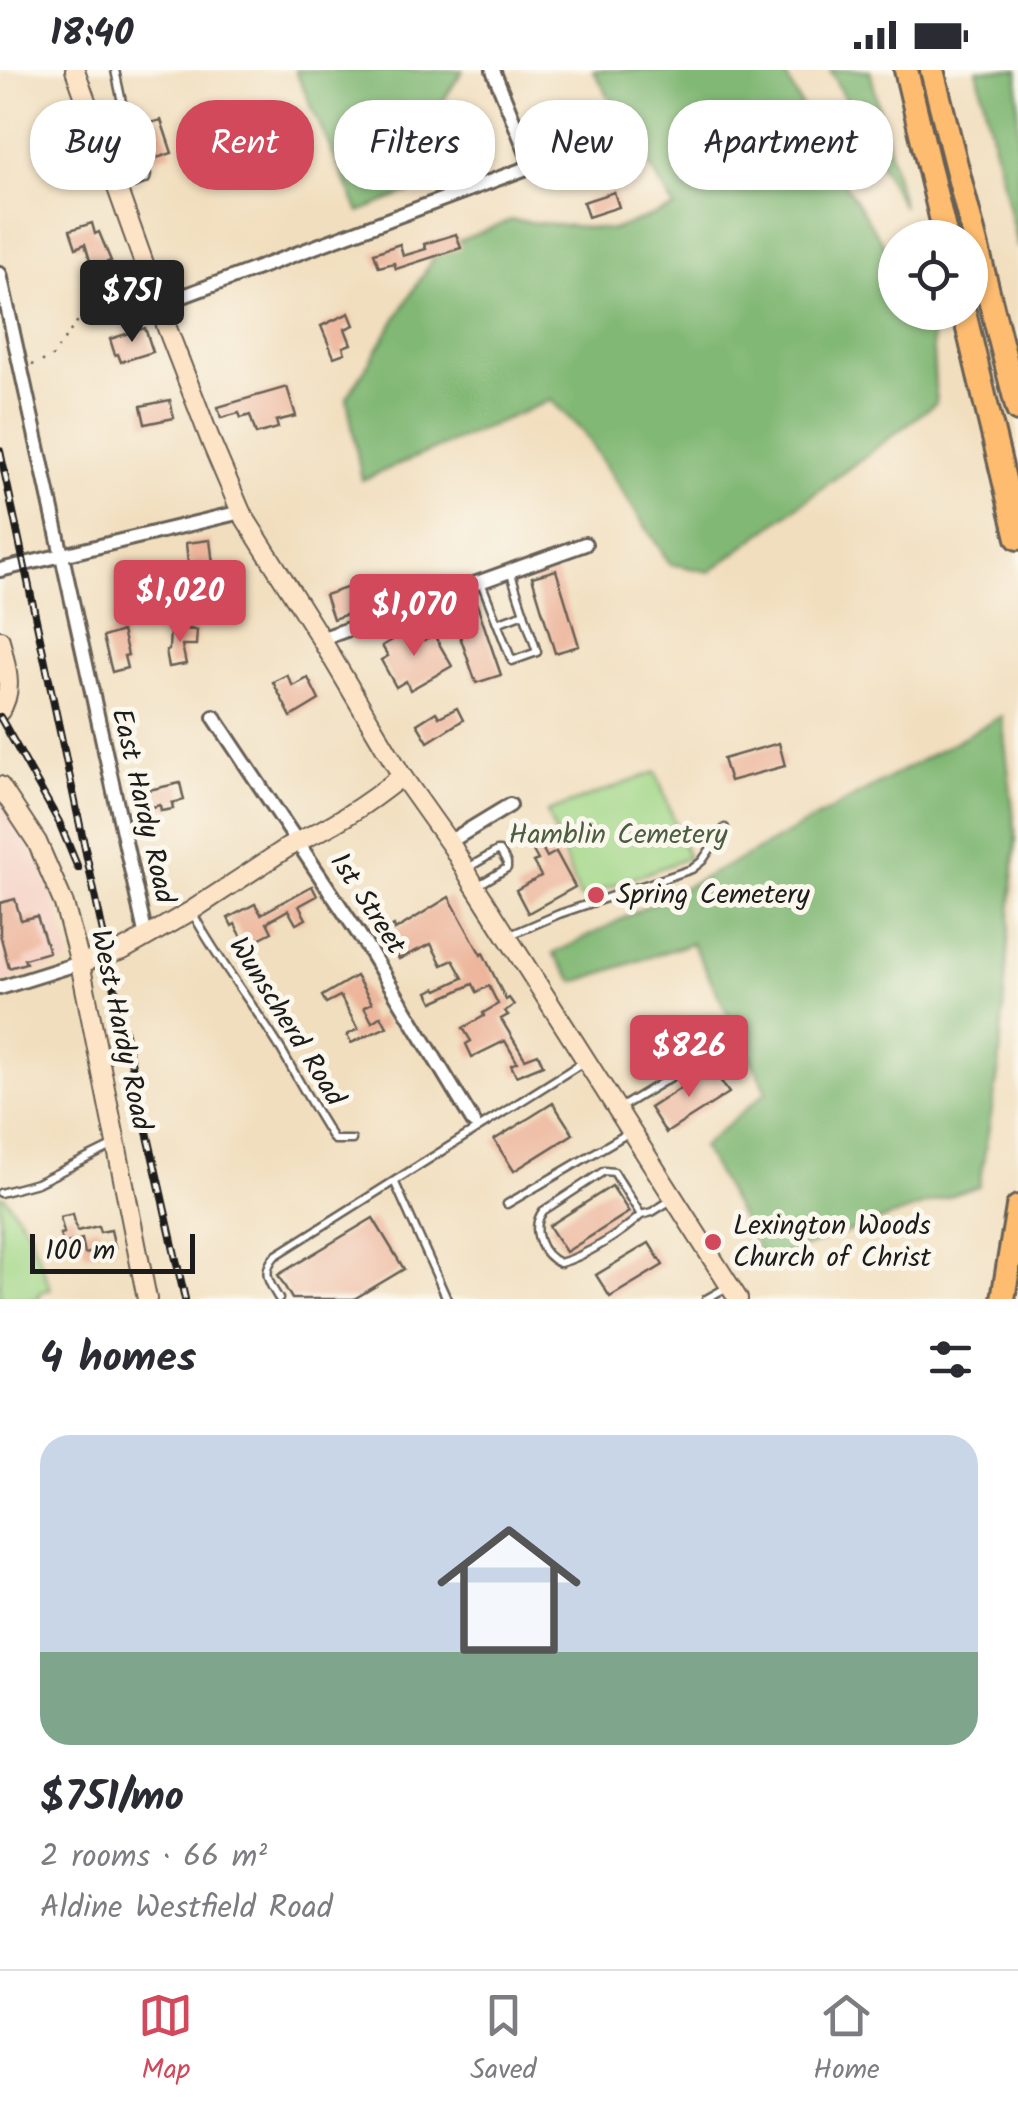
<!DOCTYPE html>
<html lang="en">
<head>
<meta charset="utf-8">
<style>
  :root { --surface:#fff; --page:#f7f7f7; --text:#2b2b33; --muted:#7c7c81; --line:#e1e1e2; --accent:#d1495b }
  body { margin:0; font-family:Kalam,sans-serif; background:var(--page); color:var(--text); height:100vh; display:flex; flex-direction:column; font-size:38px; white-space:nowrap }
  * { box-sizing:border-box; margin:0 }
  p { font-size:32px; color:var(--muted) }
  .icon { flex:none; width:55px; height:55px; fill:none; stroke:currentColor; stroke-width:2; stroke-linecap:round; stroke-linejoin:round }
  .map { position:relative; height:1229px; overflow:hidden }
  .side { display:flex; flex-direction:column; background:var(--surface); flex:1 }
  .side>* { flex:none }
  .hud { position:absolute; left:30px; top:30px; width:960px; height:90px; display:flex; gap:20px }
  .tools { position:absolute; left:878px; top:150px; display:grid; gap:20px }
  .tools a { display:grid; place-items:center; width:110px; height:110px; border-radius:50%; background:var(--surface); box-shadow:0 2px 8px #0004; font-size:50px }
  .scale { position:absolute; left:30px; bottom:25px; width:165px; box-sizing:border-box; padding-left:10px; border:5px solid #1c1c1c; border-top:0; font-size:28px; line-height:35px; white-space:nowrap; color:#1c1c1c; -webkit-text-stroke:8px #fbf7ec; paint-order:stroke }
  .price { position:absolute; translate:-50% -85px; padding:0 22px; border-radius:10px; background:var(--accent); color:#fff; font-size:32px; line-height:65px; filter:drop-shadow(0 2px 5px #0008) }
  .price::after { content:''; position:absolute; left:50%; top:60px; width:30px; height:22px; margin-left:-15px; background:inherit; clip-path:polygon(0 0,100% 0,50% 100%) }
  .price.on { background:#222; color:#fff }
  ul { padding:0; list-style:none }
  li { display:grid; align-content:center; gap:20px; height:530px; padding:0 40px }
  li+li { border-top:2px solid var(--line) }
  li span { display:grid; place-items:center; height:310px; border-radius:30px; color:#555 }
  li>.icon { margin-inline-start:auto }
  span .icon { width:180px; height:180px; fill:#fffc; stroke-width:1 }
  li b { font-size:42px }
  h2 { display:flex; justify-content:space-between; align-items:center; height:120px; padding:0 40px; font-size:42px }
  .pill { padding:0 35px; border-radius:40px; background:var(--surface); box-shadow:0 2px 8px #0004; font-size:35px; line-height:90px }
  .pill.on { background:var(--accent); color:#fff }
  .status { display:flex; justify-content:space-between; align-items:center; height:70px; padding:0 50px; background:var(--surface); direction:ltr }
  .status svg { height:28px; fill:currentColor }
  .dock { display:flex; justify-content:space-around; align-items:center; height:140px; border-top:2px solid var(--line); background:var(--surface); font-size:28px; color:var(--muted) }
  .dock a { display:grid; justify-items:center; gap:5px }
  .dock .on { color:var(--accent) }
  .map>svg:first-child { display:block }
  .built { fill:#f6d1c5 }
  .green { fill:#a2d788; stroke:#5f7a52; stroke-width:2.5 }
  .forest { fill:#81b874; stroke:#4e6a48; stroke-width:2.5 }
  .building { fill:#edb69c }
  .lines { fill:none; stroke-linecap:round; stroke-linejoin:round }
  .lane-casing { stroke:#676055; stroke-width:11 }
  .street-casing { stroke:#676055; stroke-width:18 }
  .secondary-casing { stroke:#676055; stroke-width:22 }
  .highway-casing { stroke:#676055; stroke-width:28 }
  .path { stroke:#676055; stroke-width:2.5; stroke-dasharray:2.5 8; stroke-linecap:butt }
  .lane { stroke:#fff; stroke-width:6 }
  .street { stroke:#fff; stroke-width:12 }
  .secondary { stroke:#fee4c6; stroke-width:18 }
  .highway { stroke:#fdbc70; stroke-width:22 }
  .rail-casing { stroke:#1c1c1c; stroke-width:8 }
  .rail { stroke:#fbf7ec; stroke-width:4; stroke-dasharray:11; stroke-linecap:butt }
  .poi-dot { fill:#d1495b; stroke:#fbf7ec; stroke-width:4 }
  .labels { text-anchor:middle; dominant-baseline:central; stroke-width:10; stroke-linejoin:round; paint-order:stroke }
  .street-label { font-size:28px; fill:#1c1c1c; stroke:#fbf7ec }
  .park-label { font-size:28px; fill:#4b5d42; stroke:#fbf7ec }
  .poi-label { font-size:28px; fill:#1c1c1c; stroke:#fbf7ec; text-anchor:start }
</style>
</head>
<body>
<div class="status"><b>18:40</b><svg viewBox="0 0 49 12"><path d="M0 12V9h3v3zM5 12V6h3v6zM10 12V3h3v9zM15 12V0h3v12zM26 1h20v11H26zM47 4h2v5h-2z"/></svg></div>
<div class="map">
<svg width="1018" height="1229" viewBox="0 0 1018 1229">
  <rect width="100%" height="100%" fill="#fbf7ec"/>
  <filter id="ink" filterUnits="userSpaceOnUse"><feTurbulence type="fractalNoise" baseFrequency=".01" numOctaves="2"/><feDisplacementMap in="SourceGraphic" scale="20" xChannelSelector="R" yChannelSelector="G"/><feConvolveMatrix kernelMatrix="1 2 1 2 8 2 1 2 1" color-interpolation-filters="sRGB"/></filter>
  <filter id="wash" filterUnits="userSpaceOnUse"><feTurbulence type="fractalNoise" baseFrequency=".0048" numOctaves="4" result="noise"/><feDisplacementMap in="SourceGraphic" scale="40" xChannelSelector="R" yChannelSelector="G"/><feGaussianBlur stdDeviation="2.25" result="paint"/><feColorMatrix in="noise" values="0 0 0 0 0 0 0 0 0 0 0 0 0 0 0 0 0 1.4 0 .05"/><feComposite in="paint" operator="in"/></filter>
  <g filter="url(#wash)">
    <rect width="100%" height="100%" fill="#f1debe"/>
    <polygon class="built" points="0,731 24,766 44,805 53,828 70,884 67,892 0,913"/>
    <g class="green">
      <polygon points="656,702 688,788 580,828 547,742"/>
      <polygon points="4,1126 28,1160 51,1219 39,1223 40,1229 0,1229 0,1127"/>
    </g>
    <g class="forest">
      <polygon points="295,0 463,0 443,31 459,103 359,142"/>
      <polygon points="593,0 783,0 831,93 895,192 895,242 927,243 931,248 936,333 710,502 670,494 583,362 551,330 362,410 347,328 439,179 511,150 612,160 675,138"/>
      <polygon points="830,0 870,0 903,137"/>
      <polygon points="977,0 1018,0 1018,179"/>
      <polygon points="1002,646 1016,767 999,998 979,1116 765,1191 702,1077 767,1021 692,873 575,912 553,884 752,783"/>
    </g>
    <g id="blocks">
      <g class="building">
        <polygon points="161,50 172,83 157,88 146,54"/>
        <polygon points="614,122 619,137 588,147 583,132"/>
        <polygon points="92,153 95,164 99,162 111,191 92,197 85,174 76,178 70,160"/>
        <polygon points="456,164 461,178 396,199 394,193 379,197 374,183 400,174 403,186 426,179 424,174"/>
        <polygon points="349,243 354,255 345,259 351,274 343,277 345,283 334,287 321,256"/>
        <polygon points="145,258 153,282 121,292 118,284 115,285 110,269"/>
        <polygon points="287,317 296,346 276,351 278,358 256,364 250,345 241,348 239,343 221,348 218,337"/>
        <polygon points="170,330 174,348 145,354 141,336"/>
        <polygon points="210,470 213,493 196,495 196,492 188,493 186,473"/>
        <polygon points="556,500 579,576 555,583 532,507"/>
        <polygon points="382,506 390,530 333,549 325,525"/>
        <polygon points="475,529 501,605 476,613 450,537"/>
        <polygon points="416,556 424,570 434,565 452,596 410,620 406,611 396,617 381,590 388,586 382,576"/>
        <polygon points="170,558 197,560 196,575 182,575 186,594 169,597 166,581 169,580"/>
        <polygon points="122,561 128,585 124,586 127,598 112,602 103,567"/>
        <polygon points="287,605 293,616 308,608 319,630 291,647 273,612"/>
        <polygon points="457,638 463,650 428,672 417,654 436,642 439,647"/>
        <polygon points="779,673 785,696 730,711 723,689"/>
        <polygon points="180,713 184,730 172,733 173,739 161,741 160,735 144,739 140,722"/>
        <polygon points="541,776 547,787 556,782 575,817 528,843 516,820 541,806 533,792 538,790 533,781"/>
        <polygon points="312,816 317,826 299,836 306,849 296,854 288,840 267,852 272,862 246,875 235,854 232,856 228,848 255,834 261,844"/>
        <polygon points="449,827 481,885 483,883 506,930 509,928 514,935 505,941 508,945 501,949 525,989 538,984 543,995 516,1006 511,995 517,992 505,971 472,987 466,974 471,971 463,958 484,946 483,943 498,934 489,916 477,922 473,914 433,932 428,922 436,918 438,920 463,908 453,890 442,895 431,874 399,889 390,871 379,877 373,867 394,856 395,860"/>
        <polygon points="15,829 21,850 37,846 49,882 24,889 26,893 9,898 0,864 0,833"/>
        <polygon points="356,906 372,933 364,937 372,952 381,946 387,957 351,973 347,965 358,959 340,926 326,933 322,926"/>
        <polygon points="712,998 729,1023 666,1063 650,1038"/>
        <polygon points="553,1033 573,1064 514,1101 494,1070"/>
        <polygon points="612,1116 629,1142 566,1182 549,1156"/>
        <polygon points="73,1144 77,1161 98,1156 100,1162 111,1160 115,1177 85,1184 82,1169 63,1174 60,1164 64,1163 60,1147"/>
        <polygon points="373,1148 404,1199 354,1229 292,1229 278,1205"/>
        <polygon points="649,1173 663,1195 610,1227 596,1205"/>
      </g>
    </g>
  </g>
  <g filter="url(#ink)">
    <use href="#blocks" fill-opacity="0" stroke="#676055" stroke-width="2.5"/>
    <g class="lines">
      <g class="lane-casing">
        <g id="lane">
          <polyline points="94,47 123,37 115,0"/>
          <polyline points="120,119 146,109 147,105 131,55 123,37"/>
          <polyline points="481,512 512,591 537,582 510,501"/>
          <polyline points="497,553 524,543"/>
          <polyline points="466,799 497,781 500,781 507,793 507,798 477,816"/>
          <path d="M192 842C218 891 253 934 282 981 299 1011 315 1041 334 1070H352"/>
          <polyline points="508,866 559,844 692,799 702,791 725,758"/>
          <polyline points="618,1039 696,992"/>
          <polyline points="395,1113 447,1229"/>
          <polyline points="0,1123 37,1113 114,1075"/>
          <polyline points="507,1134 630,1062"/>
          <path d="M641 1145C622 1163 586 1186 560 1193 541 1185 530 1159 543 1141L604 1101 614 1102 641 1145 652 1142 673 1129"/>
          <path d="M279 1229C269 1213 261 1202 275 1186L585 991"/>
          <polyline points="706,1229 729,1216"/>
        </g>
      </g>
      <g class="street-casing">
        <g id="street">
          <polyline points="0,204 146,867"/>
          <polyline points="159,235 532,96 493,0"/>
          <polyline points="0,500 241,442"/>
          <polyline points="321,569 585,474"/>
          <polyline points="214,647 366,875 474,1053"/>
          <polyline points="449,772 510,735"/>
          <polyline points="0,918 80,893"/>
        </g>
      </g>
      <g class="secondary-casing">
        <g id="secondary">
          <polyline points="75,0 167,258 212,374 241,442 321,569 402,706 453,778 473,813 738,1229"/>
          <path d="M0 570C5 594 15 619 0 641"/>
          <polyline points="0,716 37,772 64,834 80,893 147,1229"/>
          <path d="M80 893 123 880 146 867 191 841 296 772C333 757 371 731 402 706"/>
        </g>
      </g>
      <g class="highway-casing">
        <g id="highway">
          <polyline points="906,0 946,168"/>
          <polyline points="932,0 1018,340"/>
          <polyline points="964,242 1018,468"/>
          <polyline points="1003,1229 1018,1137"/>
        </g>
      </g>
      <polyline class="path" points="32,295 51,288 82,245 111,215 132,207"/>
      <use href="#lane" class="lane"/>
      <use href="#street" class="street"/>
      <use href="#secondary" class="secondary"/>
      <use href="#highway" class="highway"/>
      <g class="rail-casing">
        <g id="rail">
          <polyline points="0,381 121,947 185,1229"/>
          <polyline points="0,647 59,752 78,798"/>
        </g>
      </g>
      <use href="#rail" class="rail"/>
    </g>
  </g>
  <g class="poi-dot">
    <circle cx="596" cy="825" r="10"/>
    <circle cx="713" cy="1172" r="10"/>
  </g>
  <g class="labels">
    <g class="street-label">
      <text transform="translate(142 736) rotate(77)">East Hardy Road</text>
      <text transform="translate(367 834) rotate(57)">1st Street</text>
      <text transform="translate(286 952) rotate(58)">Wunscherd Road</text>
      <text transform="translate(120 960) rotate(78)">West Hardy Road</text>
    </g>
    <g class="park-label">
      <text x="618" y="765">Hamblin Cemetery</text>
    </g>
    <g class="poi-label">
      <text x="616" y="825">Spring Cemetery</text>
      <text x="733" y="1156">Lexington Woods<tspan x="733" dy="32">Church of Christ</tspan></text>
    </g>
  </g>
</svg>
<div class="tools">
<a><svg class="icon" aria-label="locate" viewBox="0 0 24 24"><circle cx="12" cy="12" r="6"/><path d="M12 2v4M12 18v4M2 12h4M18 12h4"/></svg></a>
</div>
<div class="scale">100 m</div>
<b class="price on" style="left:132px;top:275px">$751</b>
<b class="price" style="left:180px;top:575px">$1,020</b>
<b class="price" style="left:414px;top:589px">$1,070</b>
<b class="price" style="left:689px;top:1030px">$826</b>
<div class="hud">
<a class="pill">Buy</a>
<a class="pill on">Rent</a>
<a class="pill">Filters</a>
<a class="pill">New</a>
<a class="pill">Apartment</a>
</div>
</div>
<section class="side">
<h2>4 homes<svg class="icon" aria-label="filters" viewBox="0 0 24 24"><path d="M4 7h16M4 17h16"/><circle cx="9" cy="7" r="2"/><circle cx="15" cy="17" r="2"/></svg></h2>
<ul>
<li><span style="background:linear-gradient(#c9d6e8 70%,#7fa58c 0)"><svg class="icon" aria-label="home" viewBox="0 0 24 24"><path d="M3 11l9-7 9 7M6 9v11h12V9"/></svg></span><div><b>$751/mo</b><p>2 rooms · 66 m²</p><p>Aldine Westfield Road</p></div></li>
</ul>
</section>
<nav class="dock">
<a class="on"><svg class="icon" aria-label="map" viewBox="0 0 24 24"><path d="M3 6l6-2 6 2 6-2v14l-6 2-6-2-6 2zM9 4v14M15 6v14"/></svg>Map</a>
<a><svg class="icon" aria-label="saved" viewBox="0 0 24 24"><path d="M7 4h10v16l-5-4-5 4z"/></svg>Saved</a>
<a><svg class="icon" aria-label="home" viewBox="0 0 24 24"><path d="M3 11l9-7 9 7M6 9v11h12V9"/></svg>Home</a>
</nav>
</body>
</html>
